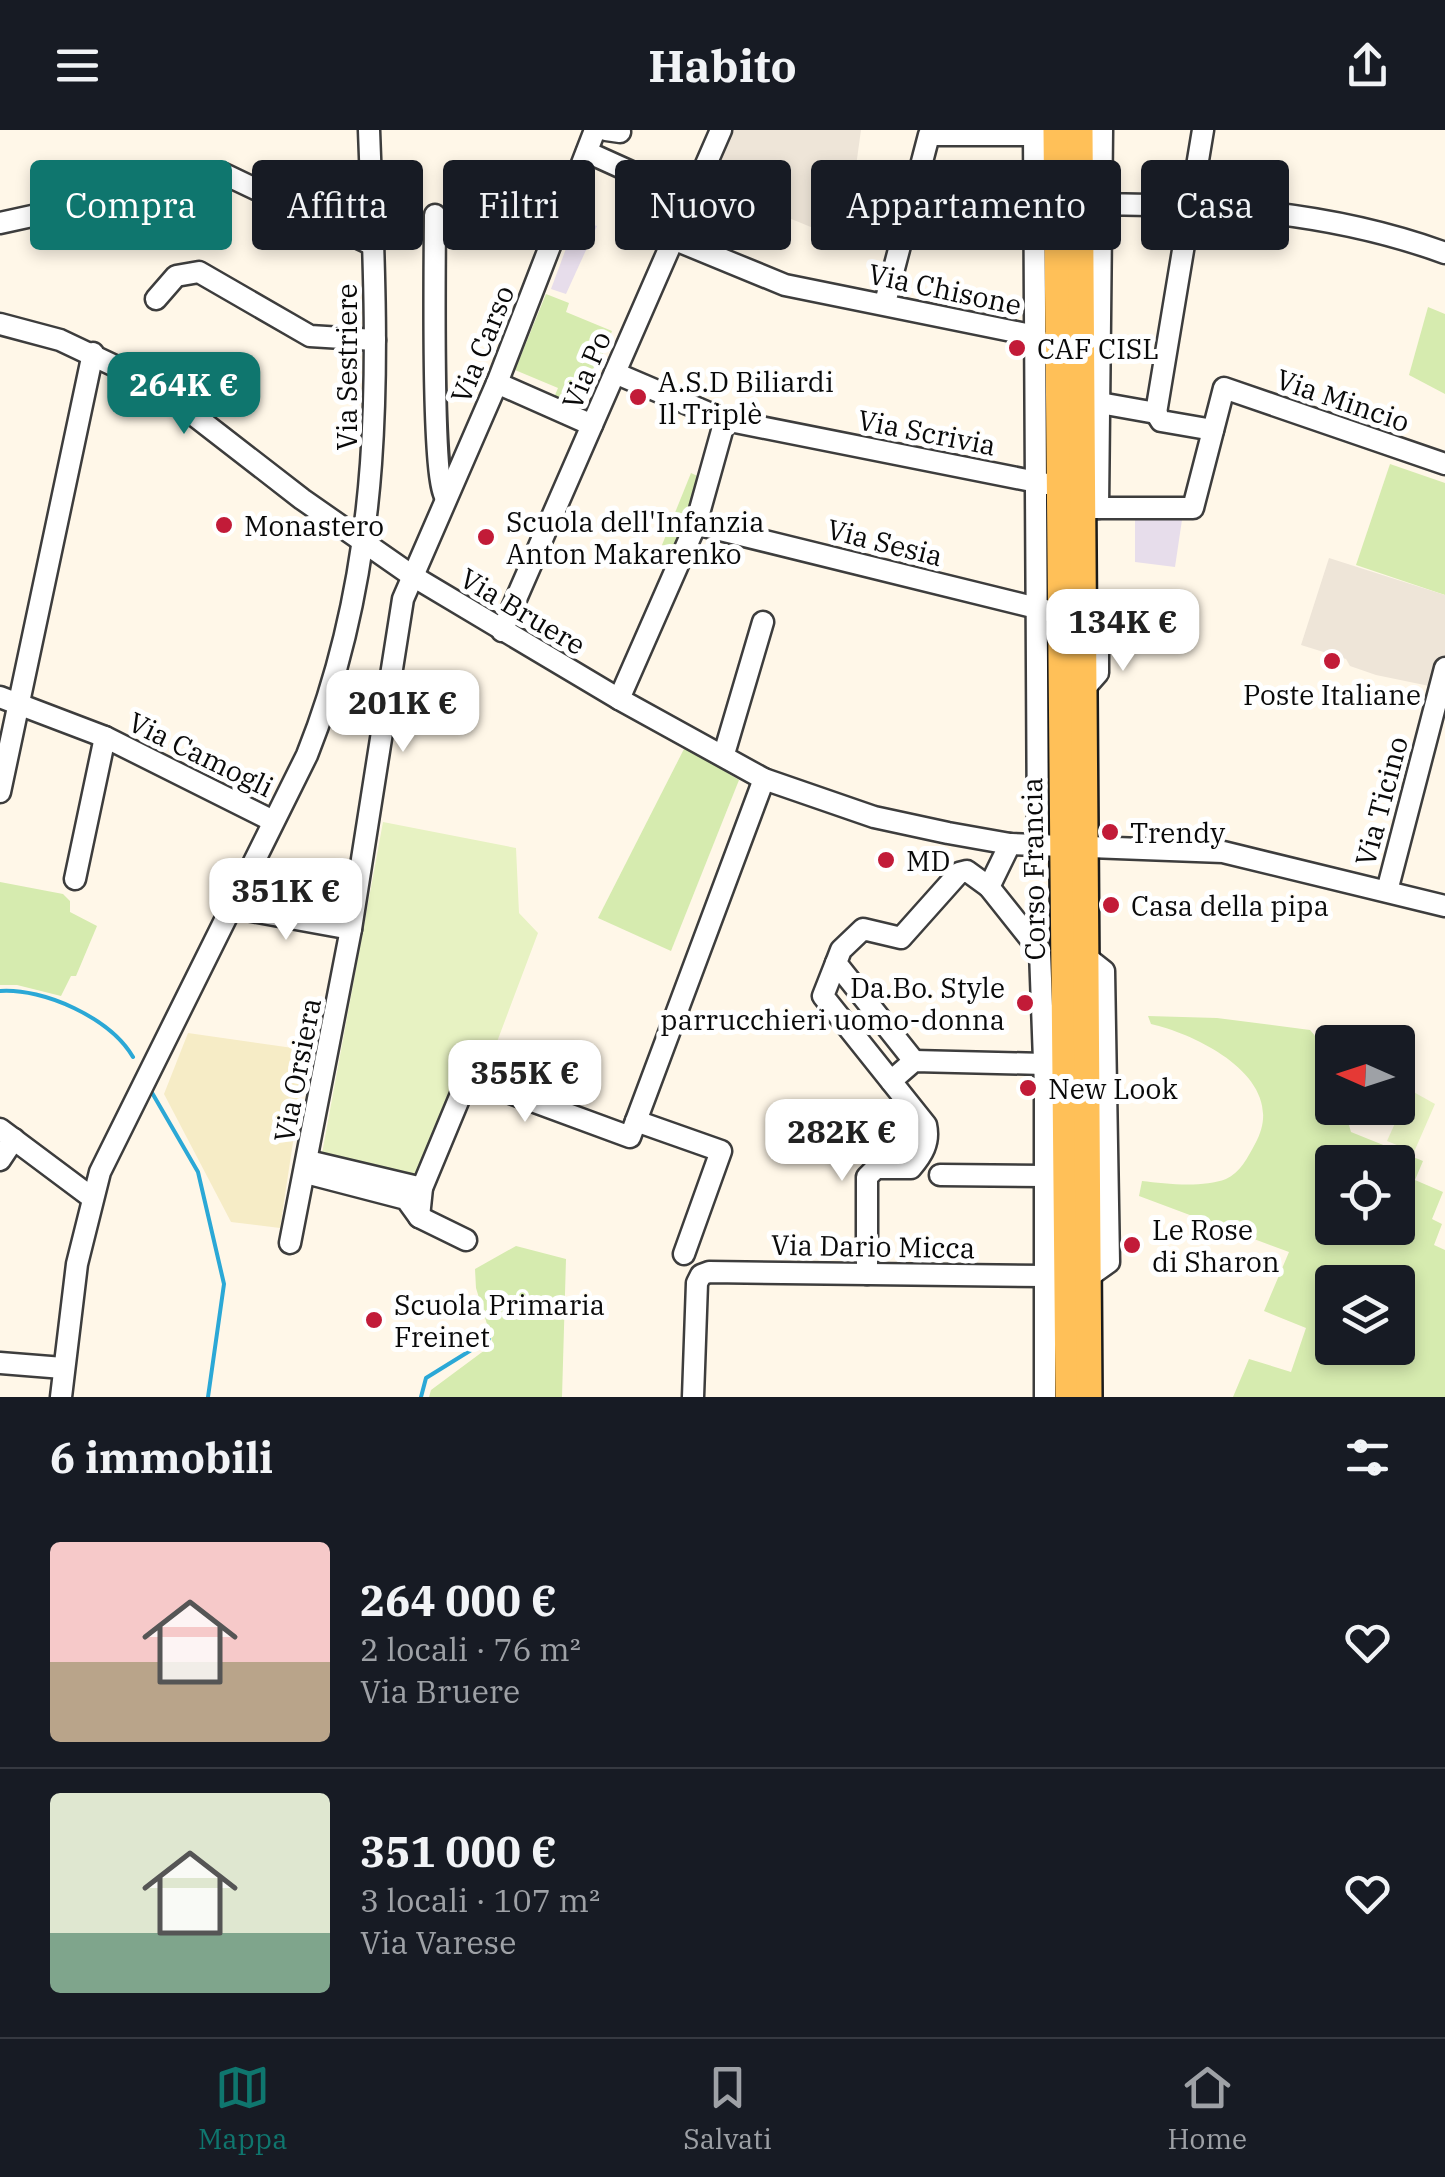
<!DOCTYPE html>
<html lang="it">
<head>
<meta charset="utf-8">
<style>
  :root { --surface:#171b24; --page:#20242c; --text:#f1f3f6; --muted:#9ea1a6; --line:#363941; --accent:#0f766e }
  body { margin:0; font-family:"IBM Plex Serif",serif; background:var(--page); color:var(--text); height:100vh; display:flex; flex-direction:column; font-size:38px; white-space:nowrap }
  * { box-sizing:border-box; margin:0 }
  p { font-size:32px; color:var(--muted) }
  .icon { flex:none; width:55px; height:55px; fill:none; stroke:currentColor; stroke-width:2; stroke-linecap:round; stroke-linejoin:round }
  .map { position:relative; height:1267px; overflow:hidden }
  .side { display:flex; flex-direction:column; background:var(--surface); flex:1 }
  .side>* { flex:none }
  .hud { position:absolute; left:30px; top:30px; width:1385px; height:90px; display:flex; gap:20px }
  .needle { width:65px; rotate:273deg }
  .tools { position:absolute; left:1315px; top:895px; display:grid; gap:20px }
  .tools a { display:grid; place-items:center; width:100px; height:100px; border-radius:10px; background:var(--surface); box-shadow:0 5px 15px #0003; font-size:50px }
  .price { position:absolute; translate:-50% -85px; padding:0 22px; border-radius:20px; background:#fff; color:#222; font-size:32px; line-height:65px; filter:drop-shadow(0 2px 5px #0008) }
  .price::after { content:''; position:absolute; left:50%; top:60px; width:30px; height:22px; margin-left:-15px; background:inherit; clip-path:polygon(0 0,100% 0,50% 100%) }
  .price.selected { background:var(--accent); color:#fff }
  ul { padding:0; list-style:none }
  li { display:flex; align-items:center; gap:30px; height:250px; padding:0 50px }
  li+li { border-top:2px solid var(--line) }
  li span { display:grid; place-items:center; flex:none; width:280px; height:200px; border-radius:10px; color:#555 }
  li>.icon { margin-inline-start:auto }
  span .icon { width:120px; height:120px; fill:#fffc; stroke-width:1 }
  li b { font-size:42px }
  h2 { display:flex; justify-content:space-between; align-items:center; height:120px; padding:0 50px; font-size:42px }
  .pill { padding:0 35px; border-radius:10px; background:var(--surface); box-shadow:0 5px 15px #0003; font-size:35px; line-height:90px }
  .pill.selected { background:var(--accent); color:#fff }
  header { display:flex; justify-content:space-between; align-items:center; height:130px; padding:0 50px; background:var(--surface); font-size:45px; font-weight:700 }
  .tabs { display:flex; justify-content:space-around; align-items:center; height:140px; border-top:2px solid var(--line); background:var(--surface); font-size:28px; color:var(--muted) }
  .tabs a { display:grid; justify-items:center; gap:5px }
  .tabs .selected { color:var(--accent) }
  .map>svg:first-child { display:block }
  .industrial { fill:#e7ddeb }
  .farmland { fill:#f6ecc6 }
  .green { fill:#d6ebaf; fill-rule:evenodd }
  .pitch { fill:#e7f2c2 }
  .plaza { fill:#eee5d8 }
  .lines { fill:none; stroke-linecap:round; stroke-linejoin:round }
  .stream { stroke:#2ba8d6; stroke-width:4 }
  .minor-casing { stroke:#3d3d3d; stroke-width:25 }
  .major-casing { stroke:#1b1b1b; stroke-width:30 }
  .minor { stroke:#fff; stroke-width:20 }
  .major { stroke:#ffc058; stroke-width:25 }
  .poi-dot { fill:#c21b38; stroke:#fff; stroke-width:4 }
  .labels { text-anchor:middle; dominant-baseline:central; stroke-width:10; stroke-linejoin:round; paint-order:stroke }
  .street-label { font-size:28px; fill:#0a0a0a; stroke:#fff }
  .poi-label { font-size:28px; fill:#0a0a0a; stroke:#fff; text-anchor:start }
</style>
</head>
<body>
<header><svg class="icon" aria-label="menu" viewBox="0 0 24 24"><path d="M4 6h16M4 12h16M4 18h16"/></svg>Habito<svg class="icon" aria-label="share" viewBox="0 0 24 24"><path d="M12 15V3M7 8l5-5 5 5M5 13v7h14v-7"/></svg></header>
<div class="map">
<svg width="1445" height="1267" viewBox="0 0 1445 1267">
  <rect width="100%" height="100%" fill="#fff7e8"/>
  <g class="industrial">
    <polygon points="577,89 597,96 566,164 551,159"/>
    <polygon points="1183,383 1175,437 1135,432 1135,385"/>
  </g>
  <polygon class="farmland" points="188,903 307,920 280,1098 231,1092 164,964"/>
  <g class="green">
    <polygon points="546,164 569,173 566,182 612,201 577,288 550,277 558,258 515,240"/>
    <polygon points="1428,177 1445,184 1445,264 1409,245"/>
    <polygon points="1390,334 1445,353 1445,465 1356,435"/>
    <polygon points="691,343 704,349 675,420 662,415"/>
    <polygon points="685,617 739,650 671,821 598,788"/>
    <polygon points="0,752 63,764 70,771 70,782 97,796 76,846 71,846 61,866 17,855 0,855"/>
    <path d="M1148 886 1217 888 1310 900C1332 925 1332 944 1332 978H1344L1351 1002 1423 1031 1415 1050 1443 1062 1432 1089 1442 1094 1434 1115 1445 1120V1267H1233L1249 1229 1291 1242 1306 1198 1264 1181 1289 1122 1139 1066 1142 1051C1166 1054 1203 1058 1226 1049 1240 1043 1248 1027 1255 1014 1291 950 1199 905 1151 894ZM1332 1032H1398V1098H1332ZM1332 1152H1398V1218H1332Z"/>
    <polygon points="516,1116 566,1129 562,1267 429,1267 431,1260 493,1214 476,1158 475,1139"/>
  </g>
  <g class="pitch">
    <polygon points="383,692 516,718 519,783 538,803 486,941 460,940 418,1051 321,1029"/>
    <polygon points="1410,960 1435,974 1414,1022 1387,1011"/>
  </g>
  <g class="plaza">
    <polygon points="729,0 861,0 853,58 840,85 823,102 708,55"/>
    <polygon points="1329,428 1445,465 1445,538 1439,558 1376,545 1350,536 1346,529 1301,515"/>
  </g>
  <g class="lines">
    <g class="stream">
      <path d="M0 861C44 858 110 888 133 927"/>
      <polyline points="151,961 198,1042 224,1154 208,1267"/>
      <polyline points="421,1267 426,1248 489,1209"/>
    </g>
    <g class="minor-casing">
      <g id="minor">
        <polyline points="606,0 620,2"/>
        <polyline points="1034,0 1038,715"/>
        <polyline points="587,22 691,69"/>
        <path d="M1068 74C1197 74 1322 78 1445 123"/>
        <path d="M435 85C435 123 431 353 446 368"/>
        <polyline points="0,93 224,44 373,115"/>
        <polyline points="673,109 785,155 1036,206"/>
        <polyline points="156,169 176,146 199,142 310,206 375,210"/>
        <polyline points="885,173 929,5 1034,5"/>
        <polyline points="0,194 60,210 155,255 302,369 411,445 619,569 764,649 874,687 948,703 1010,714 1223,722 1445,776"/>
        <polyline points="615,243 725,290 1047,354"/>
        <polyline points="497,253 592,295"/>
        <polyline points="1083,270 1156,283 1203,0"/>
        <polyline points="1156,283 1161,291 1213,300"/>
        <polyline points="1082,378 1193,378 1224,258 1445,334"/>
        <polyline points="1098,378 1102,0"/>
        <polyline points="696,394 1049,481"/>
        <polyline points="502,501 721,0"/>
        <polyline points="1082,502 1098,502 1098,543 1083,560"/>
        <polyline points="0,567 105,607 273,691"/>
        <polyline points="619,569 696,394 725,290"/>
        <polyline points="724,624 763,492"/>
        <polyline points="0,662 93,223"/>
        <polyline points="75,749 105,607"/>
        <polyline points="989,757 1010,714"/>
        <polyline points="1387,761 1445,538"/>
        <polyline points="230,777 351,799"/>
        <polyline points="1085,826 1104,841 1109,1132 1088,1147"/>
        <path d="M836 833 823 866 926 995C930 1013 922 1025 911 1038H876L867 1047V1144"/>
        <polyline points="914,931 836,833 841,820 863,799 901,808 959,743 967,741 989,757 1040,821 1045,958 1045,1267"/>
        <polyline points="891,951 914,931 1045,934"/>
        <polyline points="0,999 91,1067"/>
        <polyline points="0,1030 14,1009"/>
        <polyline points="308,1031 422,1058"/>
        <polyline points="306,1043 406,1069 419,1087 466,1110"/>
        <polyline points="940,1045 1045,1046"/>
        <polyline points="419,1087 422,1058 464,957 483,953 630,1007 636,991"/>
        <polyline points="290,1113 351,799 403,469 497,253 595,0"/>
        <polyline points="684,1124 721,1021 636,991 764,649"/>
        <polyline points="0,1233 63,1238"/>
        <path d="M61 1267 77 1134 100 1042 307 625C390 417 377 218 369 0"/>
        <polyline points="693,1267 697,1153 701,1145 709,1142 1046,1146"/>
      </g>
    </g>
    <g class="major-casing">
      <g id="major">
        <polyline points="1056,0 1068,1267"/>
        <polyline points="1080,0 1089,1267"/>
      </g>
    </g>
    <use href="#minor" class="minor"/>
    <use href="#major" class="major"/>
  </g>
  <g class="poi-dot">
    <circle cx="1017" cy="218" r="10"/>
    <circle cx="638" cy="267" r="10"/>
    <circle cx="224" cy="395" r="10"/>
    <circle cx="486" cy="407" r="10"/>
    <circle cx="1332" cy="531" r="10"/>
    <circle cx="1110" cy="702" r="10"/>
    <circle cx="886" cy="730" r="10"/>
    <circle cx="1111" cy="775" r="10"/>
    <circle cx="1025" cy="873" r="10"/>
    <circle cx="1028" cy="958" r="10"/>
    <circle cx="1132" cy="1115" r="10"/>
    <circle cx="374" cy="1190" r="10"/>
  </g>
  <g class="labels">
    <g class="street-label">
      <text transform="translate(945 159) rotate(12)">Via Chisone</text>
      <text transform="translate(482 214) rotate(-68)">Via Carso</text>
      <text transform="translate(346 237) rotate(-90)">Via Sestriere</text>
      <text transform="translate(586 240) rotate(-67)">Via Po</text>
      <text transform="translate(1343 270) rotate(19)">Via Mincio</text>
      <text transform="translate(927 302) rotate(11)">Via Scrivia</text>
      <text transform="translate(885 412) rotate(14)">Via Sesia</text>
      <text transform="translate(523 481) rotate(31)">Via Bruere</text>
      <text transform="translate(201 624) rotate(26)">Via Camogli</text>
      <text transform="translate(1381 671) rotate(-75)">Via Ticino</text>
      <text transform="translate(1033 739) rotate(-91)">Corso Francia</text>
      <text transform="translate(297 940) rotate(-79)">Via Orsiera</text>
      <text transform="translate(873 1116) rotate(1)">Via Dario Micca</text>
    </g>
    <g class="poi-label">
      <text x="1037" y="218">CAF CISL</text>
      <text x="658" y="251">A.S.D Biliardi<tspan x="658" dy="32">Il Triplè</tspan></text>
      <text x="506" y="391">Scuola dell'Infanzia<tspan x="506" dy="32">Anton Makarenko</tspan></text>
      <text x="244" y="395">Monastero</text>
      <text x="1332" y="564" text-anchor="middle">Poste Italiane</text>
      <text x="1130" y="702">Trendy</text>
      <text x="906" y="730">MD</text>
      <text x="1131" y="775">Casa della pipa</text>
      <text x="1005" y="857" text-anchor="end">Da.Bo. Style<tspan x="1005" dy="32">parrucchieri uomo-donna</tspan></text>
      <text x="1048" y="958">New Look</text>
      <text x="1152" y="1099">Le Rose<tspan x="1152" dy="32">di Sharon</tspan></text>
      <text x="394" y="1174">Scuola Primaria<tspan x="394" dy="32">Freinet</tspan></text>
    </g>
  </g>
</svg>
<div class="tools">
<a><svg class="needle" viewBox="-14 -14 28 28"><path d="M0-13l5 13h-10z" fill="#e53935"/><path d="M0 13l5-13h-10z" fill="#9ea1a6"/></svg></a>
<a><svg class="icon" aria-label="locate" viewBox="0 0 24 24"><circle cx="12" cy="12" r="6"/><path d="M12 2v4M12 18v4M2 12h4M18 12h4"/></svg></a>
<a><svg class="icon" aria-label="layers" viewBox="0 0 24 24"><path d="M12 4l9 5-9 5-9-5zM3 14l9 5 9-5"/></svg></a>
</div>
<b class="price selected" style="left:184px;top:307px">264K €</b>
<b class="price" style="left:1123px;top:544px">134K €</b>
<b class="price" style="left:403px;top:625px">201K €</b>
<b class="price" style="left:286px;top:813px">351K €</b>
<b class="price" style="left:525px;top:995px">355K €</b>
<b class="price" style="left:842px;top:1054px">282K €</b>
<div class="hud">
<a class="pill selected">Compra</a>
<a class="pill">Affitta</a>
<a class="pill">Filtri</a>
<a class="pill">Nuovo</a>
<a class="pill">Appartamento</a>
<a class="pill">Casa</a>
</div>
</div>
<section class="side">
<h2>6 immobili<svg class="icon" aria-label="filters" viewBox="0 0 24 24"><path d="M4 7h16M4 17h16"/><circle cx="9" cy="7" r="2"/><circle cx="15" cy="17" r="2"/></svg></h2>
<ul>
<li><span style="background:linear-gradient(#f6c9c9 60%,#b9a48a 0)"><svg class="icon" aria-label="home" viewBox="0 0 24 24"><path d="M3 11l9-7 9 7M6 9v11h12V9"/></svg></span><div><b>264 000 €</b><p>2 locali · 76 m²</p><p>Via Bruere</p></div><svg class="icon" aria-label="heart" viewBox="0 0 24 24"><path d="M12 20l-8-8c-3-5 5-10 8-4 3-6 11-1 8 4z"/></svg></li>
<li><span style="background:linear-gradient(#dfe7d0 70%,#7fa58c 0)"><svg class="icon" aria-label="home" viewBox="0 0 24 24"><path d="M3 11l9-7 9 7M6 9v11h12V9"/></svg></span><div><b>351 000 €</b><p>3 locali · 107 m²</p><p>Via Varese</p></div><svg class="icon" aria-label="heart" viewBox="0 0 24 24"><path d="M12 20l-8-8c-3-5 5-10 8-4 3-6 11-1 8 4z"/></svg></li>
</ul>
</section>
<nav class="tabs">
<a class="selected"><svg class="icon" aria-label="map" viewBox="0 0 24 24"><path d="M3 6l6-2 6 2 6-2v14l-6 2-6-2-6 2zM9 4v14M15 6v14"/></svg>Mappa</a>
<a><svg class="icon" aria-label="saved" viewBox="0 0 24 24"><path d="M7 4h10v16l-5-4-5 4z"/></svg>Salvati</a>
<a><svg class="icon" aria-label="home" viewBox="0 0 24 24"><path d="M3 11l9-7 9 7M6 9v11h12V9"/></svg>Home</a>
</nav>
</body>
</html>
